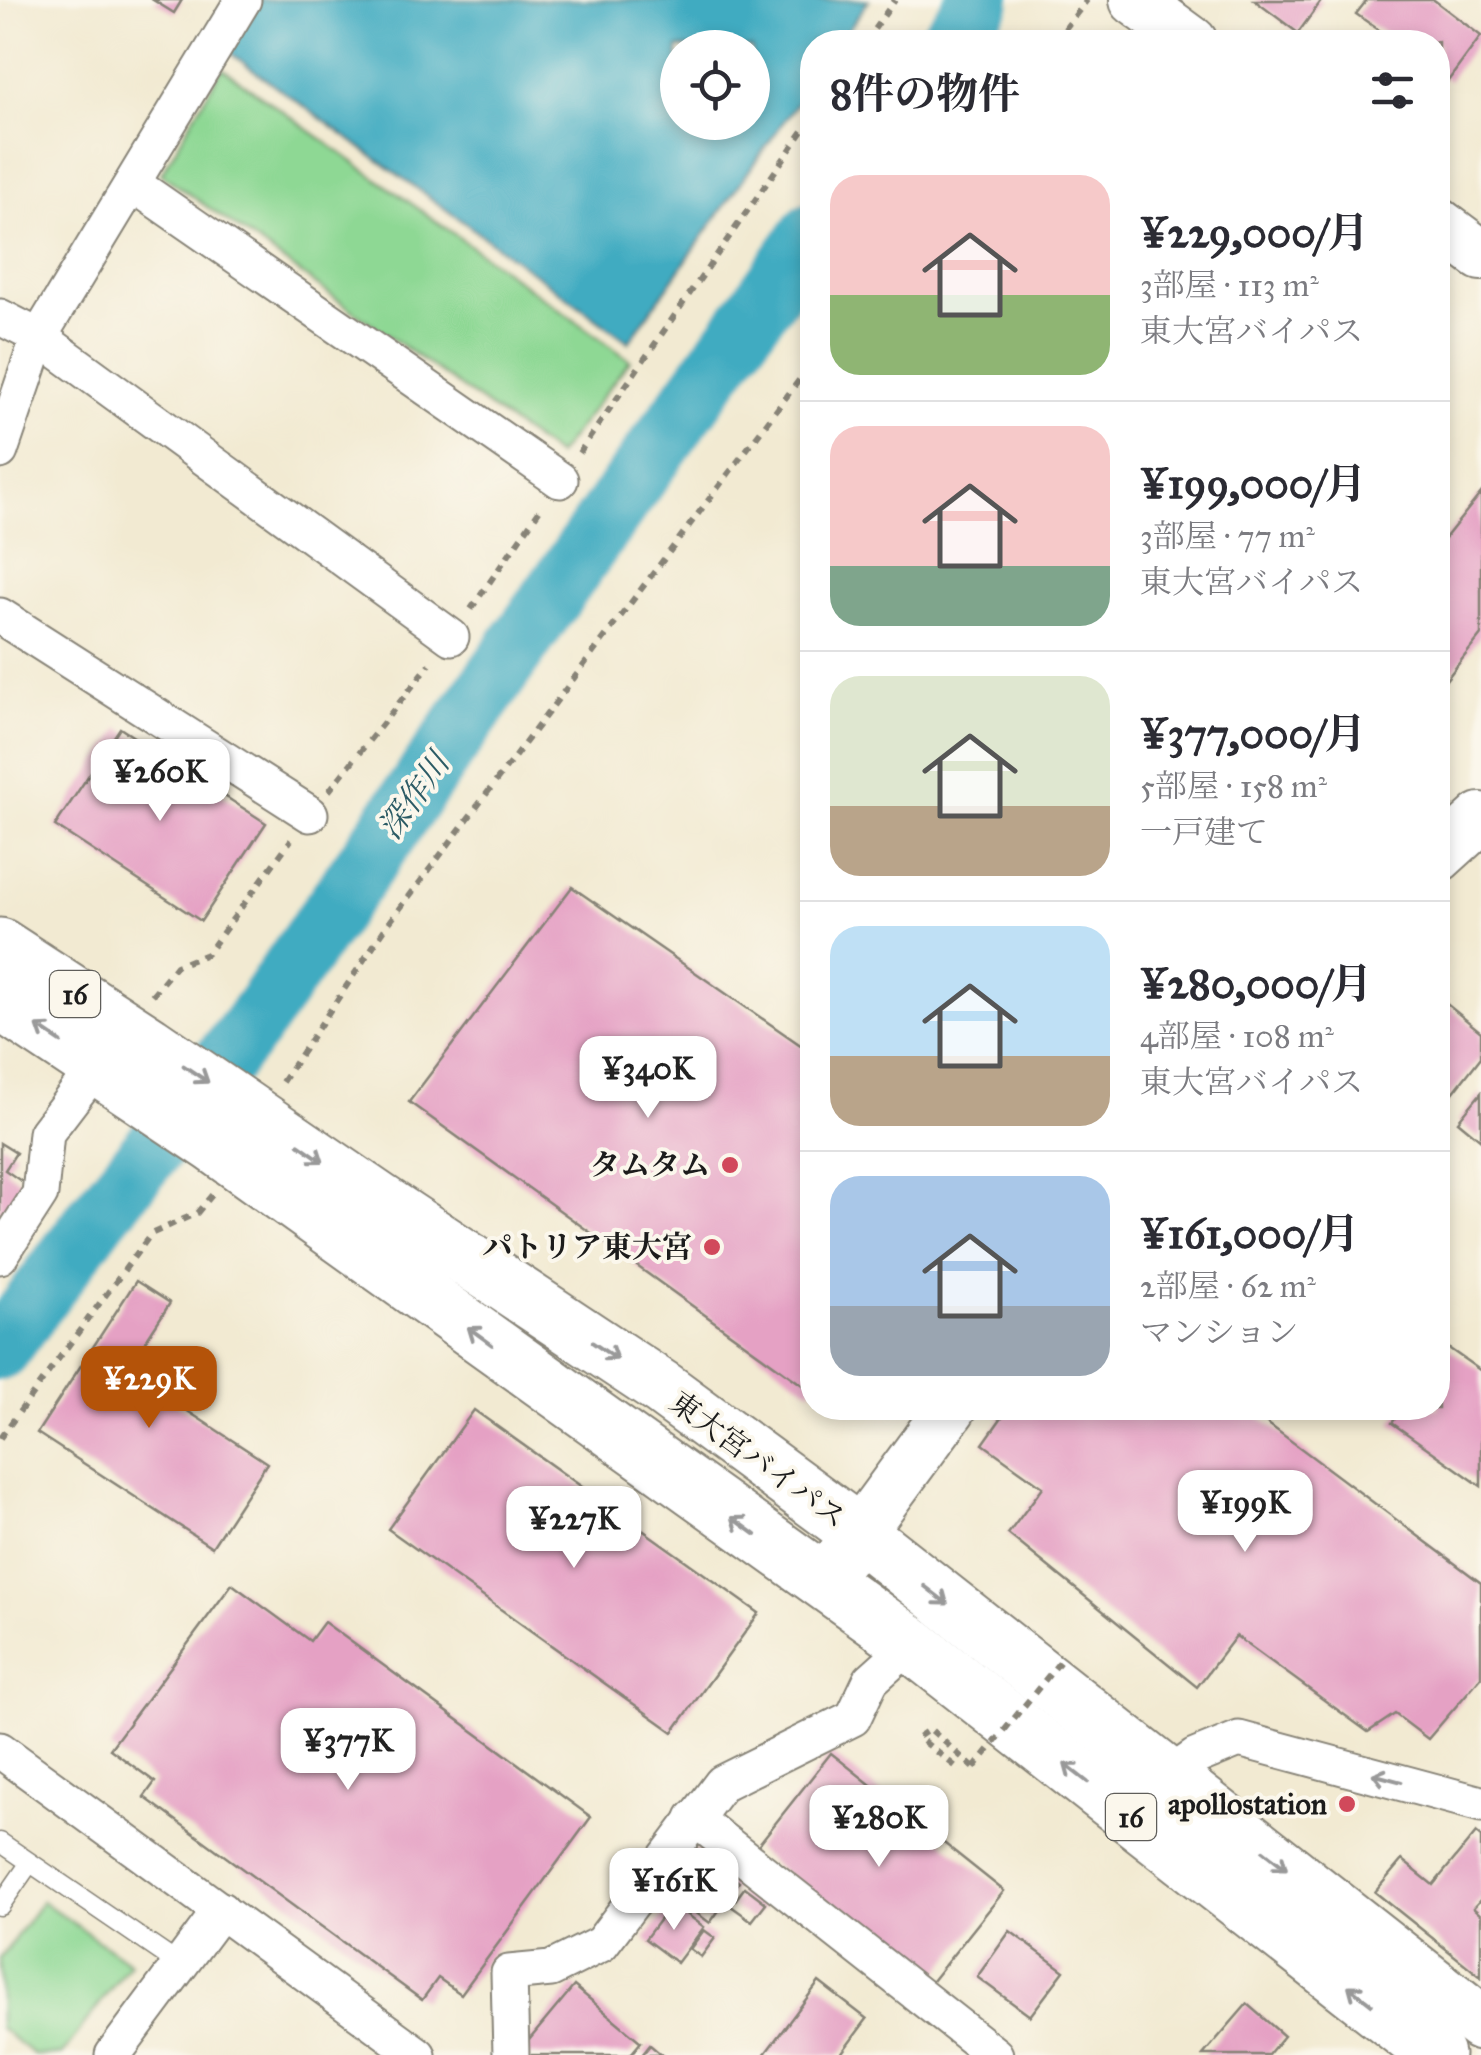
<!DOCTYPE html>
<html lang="ja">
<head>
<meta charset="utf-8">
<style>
  :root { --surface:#fff; --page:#f7f7f7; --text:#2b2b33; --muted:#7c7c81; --line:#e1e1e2; --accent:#b45309 }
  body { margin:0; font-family:"IM FELL Great Primer","Noto Serif JP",serif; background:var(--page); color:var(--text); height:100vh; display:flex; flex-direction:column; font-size:38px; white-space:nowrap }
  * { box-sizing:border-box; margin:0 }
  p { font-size:32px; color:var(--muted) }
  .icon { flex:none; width:55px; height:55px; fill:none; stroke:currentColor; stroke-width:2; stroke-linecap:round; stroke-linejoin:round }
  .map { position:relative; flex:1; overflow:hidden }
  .details { position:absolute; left:800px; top:30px; width:650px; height:1390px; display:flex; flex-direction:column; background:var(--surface); border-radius:40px; box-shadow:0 5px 15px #0003 }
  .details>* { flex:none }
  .fabs { position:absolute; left:660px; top:30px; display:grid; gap:20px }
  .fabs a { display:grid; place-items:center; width:110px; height:110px; border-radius:50%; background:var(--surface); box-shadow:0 5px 15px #0003; font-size:50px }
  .price { position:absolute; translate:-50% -85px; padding:0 22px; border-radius:20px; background:#fff; color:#222; font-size:32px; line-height:65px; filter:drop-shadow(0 2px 5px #0008) }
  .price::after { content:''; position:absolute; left:50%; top:60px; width:30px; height:22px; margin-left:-15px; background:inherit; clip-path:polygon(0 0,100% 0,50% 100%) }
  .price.on { background:var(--accent); color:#fff }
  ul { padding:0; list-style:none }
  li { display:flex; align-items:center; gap:30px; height:250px; padding:0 30px }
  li+li { border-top:2px solid var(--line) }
  li span { display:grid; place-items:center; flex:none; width:280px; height:200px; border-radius:30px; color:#555 }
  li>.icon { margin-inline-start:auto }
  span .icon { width:120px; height:120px; fill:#fffc; stroke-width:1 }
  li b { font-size:42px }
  h2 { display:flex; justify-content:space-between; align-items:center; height:120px; padding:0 30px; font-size:42px }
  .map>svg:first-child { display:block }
  .green { fill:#8ed894; stroke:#557a58; stroke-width:2.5 }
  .water { fill:#41abc1; stroke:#2e646e; stroke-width:2.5; fill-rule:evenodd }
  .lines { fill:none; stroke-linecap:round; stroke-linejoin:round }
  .river { stroke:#41abc1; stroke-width:62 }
  .building { fill:#e5a1c4 }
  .lane-casing { stroke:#878377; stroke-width:21 }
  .street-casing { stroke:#878377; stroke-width:39 }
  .secondary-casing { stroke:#878377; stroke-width:54 }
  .highway-casing { stroke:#878377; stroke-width:59 }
  .path { stroke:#878377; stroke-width:6; stroke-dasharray:8 8; stroke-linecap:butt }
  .lane { stroke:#fff; stroke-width:18 }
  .street { stroke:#fff; stroke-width:35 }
  .secondary { stroke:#fff; stroke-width:50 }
  .highway { stroke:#fff; stroke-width:55 }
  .path-bridge { stroke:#878377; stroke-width:6; stroke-dasharray:8 8; stroke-linecap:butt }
  .oneway { stroke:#999 }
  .poi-dot { fill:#d1495b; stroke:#fbf7ec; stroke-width:4 }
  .labels { text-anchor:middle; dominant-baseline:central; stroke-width:8; stroke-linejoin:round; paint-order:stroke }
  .shield { fill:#fbf7ec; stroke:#5f5e5a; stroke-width:2.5 }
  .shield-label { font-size:28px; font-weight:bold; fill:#1c1c1c }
  .poi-label { font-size:30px; font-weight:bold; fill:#1c1c1c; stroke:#fbf7ec; text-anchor:end }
  .street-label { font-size:30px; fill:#1c1c1c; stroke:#fbf7ec }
  .water-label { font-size:32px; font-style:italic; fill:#2d5c66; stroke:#fbf7ec }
</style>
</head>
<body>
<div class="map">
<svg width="1481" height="2055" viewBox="0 0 1481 2055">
  <rect width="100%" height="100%" fill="#fbf7ec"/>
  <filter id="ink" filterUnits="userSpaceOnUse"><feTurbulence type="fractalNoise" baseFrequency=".01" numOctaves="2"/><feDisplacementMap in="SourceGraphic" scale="20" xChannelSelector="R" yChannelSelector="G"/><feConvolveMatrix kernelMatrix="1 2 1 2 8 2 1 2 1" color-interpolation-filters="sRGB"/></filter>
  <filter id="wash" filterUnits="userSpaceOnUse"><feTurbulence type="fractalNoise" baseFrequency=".0048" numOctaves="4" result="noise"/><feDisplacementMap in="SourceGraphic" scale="40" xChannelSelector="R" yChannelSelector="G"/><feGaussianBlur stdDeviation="2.25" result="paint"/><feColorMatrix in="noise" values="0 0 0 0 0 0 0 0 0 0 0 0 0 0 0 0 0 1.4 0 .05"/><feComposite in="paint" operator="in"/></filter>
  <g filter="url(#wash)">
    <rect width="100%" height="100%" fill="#f2ead2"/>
    <g class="green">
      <polygon points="222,68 630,360 557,456 161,174"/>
      <polygon points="42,1901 130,1963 62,2055 34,2055 0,2028 0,1959"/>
    </g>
    <path class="water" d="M258 0H869L840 42H812V81L629 342 226 50ZM678 48H752V122H678Z"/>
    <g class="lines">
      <g class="river">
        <polyline points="949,42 980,0"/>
        <polyline points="0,1349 98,1216 251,1027 599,530 812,233"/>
      </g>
    </g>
    <g id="blocks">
      <g class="building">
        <polygon points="153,0 182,0 174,13"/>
        <polygon points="1254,0 1322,0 1298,33"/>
        <polygon points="1367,0 1434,0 1481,36 1448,81 1438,73 1438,42 1396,42 1356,14"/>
        <polygon points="1481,493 1481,635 1438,690 1438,547"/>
        <polygon points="120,728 266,823 201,921 55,826"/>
        <polygon points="572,887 812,1053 812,1392 409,1102"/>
        <polygon points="1438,997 1481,1032 1481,1057 1442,1107 1438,1104"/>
        <polygon points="1481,1093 1481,1140 1458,1121"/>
        <polygon points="0,1143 16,1153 5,1170 31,1188 0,1235"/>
        <polygon points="136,1281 170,1303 126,1371 267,1463 212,1547 37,1433"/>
        <polygon points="1447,1347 1481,1371 1481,1486 1392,1423 1403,1408 1438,1408 1438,1360"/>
        <polygon points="988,1408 1247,1408 1481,1583 1481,1677 1428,1739 1395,1714 1368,1732 1236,1636 1197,1687 1008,1534 1043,1487 983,1444 1002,1417"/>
        <polygon points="474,1410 759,1613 673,1732 388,1529"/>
        <polygon points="232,1584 310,1641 324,1622 591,1817 461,1994 438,1978 422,2000 144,1797 155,1782 110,1749"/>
        <polygon points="831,1753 1004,1891 928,1986 755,1849"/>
        <polygon points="1476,1833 1481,1837 1481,1899 1473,1908 1481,1915 1481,1977 1375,1892 1402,1860 1433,1885"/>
        <polygon points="695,1849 739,1882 710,1923 664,1889"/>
        <polygon points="745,1887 766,1903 752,1921 731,1906"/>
        <polygon points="672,1903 704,1927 677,1963 645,1939"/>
        <polygon points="704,1930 715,1938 701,1957 690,1949"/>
        <polygon points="1010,1931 1064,1971 1030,2016 977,1977"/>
        <polygon points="819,1982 867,2019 840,2055 764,2055"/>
        <polygon points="574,1986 641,2042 630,2055 524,2055 520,2051"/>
        <polygon points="1247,2004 1284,2036 1268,2055 1203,2055"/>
        <polygon points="650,2045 662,2055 642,2055"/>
      </g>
    </g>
  </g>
  <g filter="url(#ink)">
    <use href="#blocks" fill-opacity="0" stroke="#878377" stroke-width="2.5"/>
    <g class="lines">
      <g class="lane-casing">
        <g id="lane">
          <polyline points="0,1842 180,1965"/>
          <polyline points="0,1906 29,1864"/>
        </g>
      </g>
      <g class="street-casing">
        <g id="street">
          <polyline points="133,184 560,480"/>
          <polyline points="0,317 39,337 451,637"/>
          <polyline points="0,451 39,337 243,0"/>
          <polyline points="0,616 310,814"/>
          <polyline points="0,1256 40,1194 46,1133 97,1066"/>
          <polyline points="0,1750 418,2055"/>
          <polyline points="1168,1776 1195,1757 1239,1739 1481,1804"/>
          <polyline points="694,1818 995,2055"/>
          <polyline points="113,2055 221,1910"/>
          <polyline points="511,2055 509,1973 551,1969 601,1944 722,1783 853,1718 871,1680 911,1644"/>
        </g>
      </g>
      <g class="secondary-casing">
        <g id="secondary">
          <polyline points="1135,0 1192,42"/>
          <polyline points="1438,223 1481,255"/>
          <polyline points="1438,857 1481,818"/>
          <polyline points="823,1582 951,1408"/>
        </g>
      </g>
      <g class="highway-casing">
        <g id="highway">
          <polyline points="0,946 149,1043 378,1200 663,1389 860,1534 1481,2023"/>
          <polyline points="0,1002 214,1145 911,1644 1436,2055"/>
        </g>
      </g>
      <g class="path">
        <polyline points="865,42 895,0"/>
        <polyline points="1055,42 1087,0"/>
        <polyline points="579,453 812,118"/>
        <polyline points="471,609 543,505"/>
        <polyline points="329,791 430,664"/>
        <polyline points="152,995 176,966 207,954 291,840"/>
        <polyline points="282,1082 386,927 812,363"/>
        <polyline points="0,1438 151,1234 197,1213 212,1195"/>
        <polyline points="955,1766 918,1737 930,1729 974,1768"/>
      </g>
      <use href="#lane" class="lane"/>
      <use href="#street" class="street"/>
      <use href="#secondary" class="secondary"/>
      <use href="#highway" class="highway"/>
      <polyline class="path-bridge" points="974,1768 1062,1659"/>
    </g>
    <defs><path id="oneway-shaft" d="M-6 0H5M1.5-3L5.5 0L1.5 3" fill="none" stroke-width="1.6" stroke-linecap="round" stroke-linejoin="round" transform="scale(2.5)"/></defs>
    <g class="oneway">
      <use href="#oneway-shaft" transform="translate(49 1034) rotate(-146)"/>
      <use href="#oneway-shaft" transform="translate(196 1074) rotate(34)"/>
      <use href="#oneway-shaft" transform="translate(311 1153) rotate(35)"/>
      <use href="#oneway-shaft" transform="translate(480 1336) rotate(-144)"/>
      <use href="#oneway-shaft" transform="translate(605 1351) rotate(34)"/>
      <use href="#oneway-shaft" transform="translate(744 1526) rotate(-144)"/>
      <use href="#oneway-shaft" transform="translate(936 1595) rotate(38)"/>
      <use href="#oneway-shaft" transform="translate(1076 1773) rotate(-142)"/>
      <use href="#oneway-shaft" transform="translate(1387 1778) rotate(-165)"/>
      <use href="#oneway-shaft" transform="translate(1275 1860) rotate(38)"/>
      <use href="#oneway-shaft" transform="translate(1360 1995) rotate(-142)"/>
    </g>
  </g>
  <g class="poi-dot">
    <circle cx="730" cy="1165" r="10"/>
    <circle cx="712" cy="1247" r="10"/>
    <circle cx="1347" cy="1804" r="10"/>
  </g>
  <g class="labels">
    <g class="shield">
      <rect x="50" y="971" width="50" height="46" rx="8"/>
      <rect x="1106" y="1794" width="50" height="46" rx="8"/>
    </g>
    <g class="shield-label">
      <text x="75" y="994">16</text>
      <text x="1131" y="1817">16</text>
    </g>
    <g class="poi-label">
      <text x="710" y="1165">タムタム</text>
      <text x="692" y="1247">パトリア東大宮</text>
      <text x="1327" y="1804">apollostation</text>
    </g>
    <g class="street-label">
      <text transform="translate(758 1460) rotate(36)">東大宮バイパス</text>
    </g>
    <g class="water-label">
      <text transform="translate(414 796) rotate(-55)">深作川</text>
    </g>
  </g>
</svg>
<div class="fabs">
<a><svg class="icon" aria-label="locate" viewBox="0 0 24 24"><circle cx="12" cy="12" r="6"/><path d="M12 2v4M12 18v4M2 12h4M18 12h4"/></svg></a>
</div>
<b class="price" style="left:160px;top:824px">¥260K</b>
<b class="price" style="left:648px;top:1121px">¥340K</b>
<b class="price on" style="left:149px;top:1431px">¥229K</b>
<b class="price" style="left:1245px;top:1555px">¥199K</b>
<b class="price" style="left:574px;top:1571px">¥227K</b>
<b class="price" style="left:348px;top:1793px">¥377K</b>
<b class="price" style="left:879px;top:1870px">¥280K</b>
<b class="price" style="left:674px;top:1933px">¥161K</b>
<section class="details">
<h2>8件の物件<svg class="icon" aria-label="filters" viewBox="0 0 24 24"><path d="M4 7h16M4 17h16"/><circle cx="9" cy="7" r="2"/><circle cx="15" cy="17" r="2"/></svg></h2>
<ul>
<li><span style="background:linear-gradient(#f6c9c9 60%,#8fb573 0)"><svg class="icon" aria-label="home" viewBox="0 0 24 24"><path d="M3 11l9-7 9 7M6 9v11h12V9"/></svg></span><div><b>¥229,000/月</b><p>3部屋 · 113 m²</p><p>東大宮バイパス</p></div></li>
<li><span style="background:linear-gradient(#f6c9c9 70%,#7fa58c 0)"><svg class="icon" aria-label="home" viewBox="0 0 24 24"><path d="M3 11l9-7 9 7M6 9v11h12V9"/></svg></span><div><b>¥199,000/月</b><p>3部屋 · 77 m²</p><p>東大宮バイパス</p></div></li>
<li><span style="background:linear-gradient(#dfe7d0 65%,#b9a48a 0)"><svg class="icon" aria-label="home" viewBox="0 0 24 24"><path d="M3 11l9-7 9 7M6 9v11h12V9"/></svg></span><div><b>¥377,000/月</b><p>5部屋 · 158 m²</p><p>一戸建て</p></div></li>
<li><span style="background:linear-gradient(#bfe0f5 65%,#b9a48a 0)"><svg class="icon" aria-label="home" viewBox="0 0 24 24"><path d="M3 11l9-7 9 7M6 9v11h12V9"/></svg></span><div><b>¥280,000/月</b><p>4部屋 · 108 m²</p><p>東大宮バイパス</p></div></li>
<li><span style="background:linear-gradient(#a9c7e8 65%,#9aa5b1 0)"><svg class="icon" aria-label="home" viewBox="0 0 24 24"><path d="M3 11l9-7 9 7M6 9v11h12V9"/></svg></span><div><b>¥161,000/月</b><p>2部屋 · 62 m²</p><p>マンション</p></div></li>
</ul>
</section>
</div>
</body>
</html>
